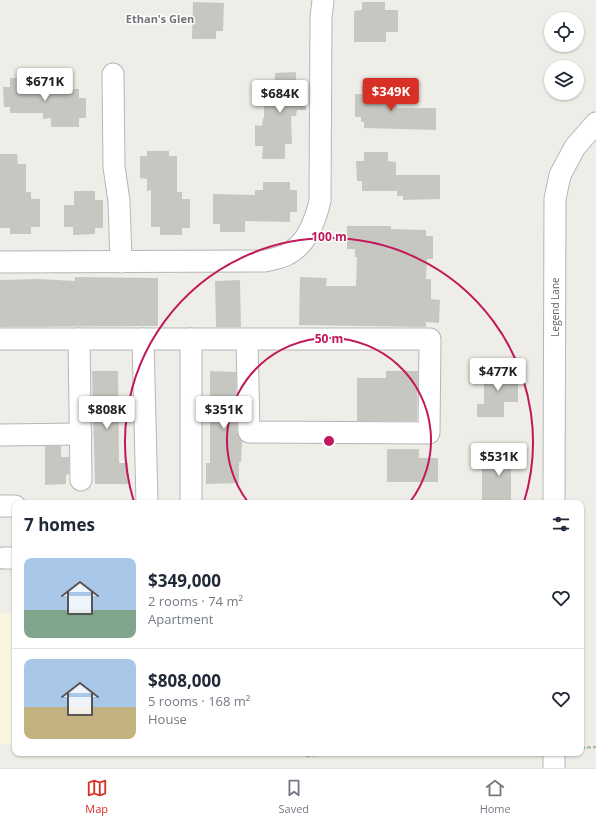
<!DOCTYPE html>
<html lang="en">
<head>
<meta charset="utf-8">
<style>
  :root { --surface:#fff; --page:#f2f2f3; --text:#1f2937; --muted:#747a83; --line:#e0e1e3; --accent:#d93025 }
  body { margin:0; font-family:"Open Sans",sans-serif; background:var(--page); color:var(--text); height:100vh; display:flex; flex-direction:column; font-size:15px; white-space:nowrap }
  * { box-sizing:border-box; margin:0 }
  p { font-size:13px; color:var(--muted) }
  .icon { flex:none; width:22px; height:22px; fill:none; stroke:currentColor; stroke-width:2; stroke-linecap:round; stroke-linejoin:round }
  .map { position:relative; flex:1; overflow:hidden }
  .sheet { position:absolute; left:12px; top:500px; width:572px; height:256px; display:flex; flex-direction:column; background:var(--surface); border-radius:8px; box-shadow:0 1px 3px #0004 }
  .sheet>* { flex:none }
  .fabs { position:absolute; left:544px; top:12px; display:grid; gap:8px }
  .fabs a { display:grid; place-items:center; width:40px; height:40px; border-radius:50%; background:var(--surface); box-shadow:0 1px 3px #0004; font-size:20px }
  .price { position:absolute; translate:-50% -34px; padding:0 9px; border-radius:4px; background:#fff; color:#222; font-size:13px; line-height:26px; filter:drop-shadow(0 1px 2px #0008) }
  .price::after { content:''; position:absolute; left:50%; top:24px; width:12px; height:9px; margin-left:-6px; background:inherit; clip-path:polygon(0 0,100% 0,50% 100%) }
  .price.on { background:var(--accent); color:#fff }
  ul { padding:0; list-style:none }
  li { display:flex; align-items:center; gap:12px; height:100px; padding:0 12px }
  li+li { border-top:1px solid var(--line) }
  li span { display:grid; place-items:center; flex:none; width:112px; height:80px; border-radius:8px; color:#555 }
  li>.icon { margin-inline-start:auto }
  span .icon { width:48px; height:48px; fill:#fffc; stroke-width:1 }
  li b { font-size:17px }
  h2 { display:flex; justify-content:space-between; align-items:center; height:48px; padding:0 12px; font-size:17px }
  .dock { display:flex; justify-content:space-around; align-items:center; height:56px; border-top:1px solid var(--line); background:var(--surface); font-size:11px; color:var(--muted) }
  .dock a { display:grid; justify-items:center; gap:2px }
  .dock .on { color:var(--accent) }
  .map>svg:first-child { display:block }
  .commercial { fill:#faf5e1 }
  .building { fill:#c7c7c2 }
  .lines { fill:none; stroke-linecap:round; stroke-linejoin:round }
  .minor-casing { stroke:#b4b6ba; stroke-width:23 }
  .path { stroke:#a1c3ac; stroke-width:2.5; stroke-dasharray:4 2; stroke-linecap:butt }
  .minor { stroke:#fff; stroke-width:21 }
  .ring { fill:none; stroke:#c2185b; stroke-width:2 }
  .labels { text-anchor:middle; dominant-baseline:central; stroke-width:3; stroke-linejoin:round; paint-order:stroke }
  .street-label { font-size:10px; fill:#5f6165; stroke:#fff }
  .neighbourhood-label { font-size:11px; font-weight:bold; fill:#707377; stroke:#fff }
  .centre { fill:#c2185b; stroke:#fff; stroke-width:2 }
  .ring-label { font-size:12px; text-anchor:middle; font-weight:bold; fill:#c2185b; stroke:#fff; stroke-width:3; stroke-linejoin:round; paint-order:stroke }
</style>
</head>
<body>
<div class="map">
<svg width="596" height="768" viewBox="0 0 596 768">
  <rect width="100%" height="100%" fill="#efede7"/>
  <rect class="commercial" x="0" y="613" width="15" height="131"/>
  <g class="building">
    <polygon points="193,2 224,3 223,31 216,31 216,39 192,39"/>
    <polygon points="362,2 385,2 385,10 398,10 398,32 386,32 386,42 354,42 354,11 362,10"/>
    <polygon points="296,72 296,80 306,80 306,110 297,110 296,116 291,116 292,144 285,144 285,159 262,159 263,146 255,146 255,125 262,126 263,118 264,118 264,80 275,80 275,73"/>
    <polygon points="10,78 34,78 34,87 43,86 43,89 79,89 79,98 86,98 86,118 79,118 79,127 51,127 51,118 43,119 43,113 10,113 10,107 4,107 3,87 10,87"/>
    <polygon points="362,86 386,86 386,95 397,95 397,108 436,108 436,130 364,128 364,122 361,122 361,117 355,117 355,94 362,94"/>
    <polygon points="147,151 169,151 169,156 177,156 177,192 182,192 182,199 190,199 190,228 182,228 182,235 160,235 160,227 151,227 151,190 147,191 147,179 140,178 140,156 147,156"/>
    <polygon points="364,152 388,152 388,161 396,162 396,175 440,175 440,199 403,200 403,196 397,196 397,191 362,191 362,181 357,181 356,161 364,161"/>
    <polygon points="0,154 17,154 18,164 26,164 26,192 31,192 31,199 40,199 40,227 31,227 31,234 10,234 10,228 0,228"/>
    <polygon points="263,182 290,182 290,190 297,190 297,212 290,212 290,222 245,221 245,232 220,232 220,224 213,224 213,194 255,195 255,190 263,190"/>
    <polygon points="74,191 95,191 95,200 103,200 103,228 95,228 95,234 73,235 73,227 64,227 64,205 74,205"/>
    <polygon points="347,226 391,226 391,229 426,230 426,236 433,236 433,259 427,259 426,279 431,279 431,299 440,300 439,323 426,322 426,327 299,325 300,277 327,278 326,286 356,286 357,257 355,257 355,249 347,249"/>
    <polygon points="75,277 158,278 158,326 0,327 0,280 39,279 75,281"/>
    <polygon points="240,280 241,327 216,327 215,281"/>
    <polygon points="484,369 513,369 513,377 518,377 518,402 504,402 504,417 477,417 477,404 484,404"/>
    <polygon points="92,371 118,371 119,463 128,463 129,484 95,484"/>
    <polygon points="210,371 236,372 237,432 242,442 241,462 239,462 239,483 206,484 206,463 210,463"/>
    <polygon points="386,371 418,371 417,421 357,421 357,378 386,378"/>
    <polygon points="45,446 61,446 61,457 69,457 69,474 66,475 66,484 45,485"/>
    <polygon points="387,449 419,449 419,458 438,458 438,482 387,482"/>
    <polygon points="482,457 524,457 524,469 511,469 511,500 482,500"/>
  </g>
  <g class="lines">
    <g class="minor-casing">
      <g id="minor">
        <polyline points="113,74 114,167 119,201 121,262"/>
        <path d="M0 262 265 261C272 259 280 258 286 255 307 245 315 221 320 201L321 18 323 0"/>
        <polyline points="0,339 430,339 429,433 249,432 247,339"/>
        <polyline points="79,339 81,480"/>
        <polyline points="143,339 147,503"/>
        <polyline points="0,435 81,434"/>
        <polyline points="191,503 191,339"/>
        <polyline points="554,503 555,199 560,175 575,147 596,123"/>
        <polyline points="0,506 15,506"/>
        <polyline points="3,558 15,558"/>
        <polyline points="554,753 554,768"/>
      </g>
    </g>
    <g class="path">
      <polyline points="581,748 596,747"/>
      <polyline points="306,756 340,753"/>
    </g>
    <use href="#minor" class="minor"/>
  </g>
  <g class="ring">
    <path d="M248 502A102 102 0 1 1 410 502"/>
    <path d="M134 502A204 204 0 1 1 524 502"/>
  </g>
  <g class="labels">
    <g class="street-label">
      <text transform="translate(555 307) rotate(-90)">Legend Lane</text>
    </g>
    <g class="neighbourhood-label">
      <text x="160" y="18">Ethan's Glen</text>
    </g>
  </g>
  <circle cx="329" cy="441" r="6" class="centre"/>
  <g class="ring-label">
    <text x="329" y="241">100 m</text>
    <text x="329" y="343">50 m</text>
  </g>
</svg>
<div class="fabs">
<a><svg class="icon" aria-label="locate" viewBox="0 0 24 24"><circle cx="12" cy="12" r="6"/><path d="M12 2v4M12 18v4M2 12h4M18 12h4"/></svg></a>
<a><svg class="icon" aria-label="layers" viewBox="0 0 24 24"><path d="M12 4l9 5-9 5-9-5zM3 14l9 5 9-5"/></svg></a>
</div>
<b class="price" style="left:45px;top:102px">$671K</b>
<b class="price on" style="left:391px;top:112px">$349K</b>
<b class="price" style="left:280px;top:114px">$684K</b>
<b class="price" style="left:498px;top:392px">$477K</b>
<b class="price" style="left:107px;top:430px">$808K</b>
<b class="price" style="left:224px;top:430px">$351K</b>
<b class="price" style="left:499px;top:477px">$531K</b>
<section class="sheet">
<h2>7 homes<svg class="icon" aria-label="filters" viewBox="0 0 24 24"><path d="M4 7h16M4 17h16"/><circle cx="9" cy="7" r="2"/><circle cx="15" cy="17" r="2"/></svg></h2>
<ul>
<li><span style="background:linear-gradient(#a9c7e8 65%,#7fa58c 0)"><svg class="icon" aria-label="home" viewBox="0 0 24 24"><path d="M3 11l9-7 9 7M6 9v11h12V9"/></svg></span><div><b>$349,000</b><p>2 rooms · 74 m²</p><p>Apartment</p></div><svg class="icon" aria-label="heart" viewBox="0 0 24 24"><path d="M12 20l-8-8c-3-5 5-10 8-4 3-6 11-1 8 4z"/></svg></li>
<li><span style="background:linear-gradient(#a9c7e8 60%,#c2b280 0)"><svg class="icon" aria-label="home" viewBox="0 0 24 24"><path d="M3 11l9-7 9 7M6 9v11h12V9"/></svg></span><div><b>$808,000</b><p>5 rooms · 168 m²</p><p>House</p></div><svg class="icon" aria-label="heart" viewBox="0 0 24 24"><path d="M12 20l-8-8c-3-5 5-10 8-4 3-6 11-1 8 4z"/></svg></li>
</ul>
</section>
</div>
<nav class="dock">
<a class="on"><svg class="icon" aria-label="map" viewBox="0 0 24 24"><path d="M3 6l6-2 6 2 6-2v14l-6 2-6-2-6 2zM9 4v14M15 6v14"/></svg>Map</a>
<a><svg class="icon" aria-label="saved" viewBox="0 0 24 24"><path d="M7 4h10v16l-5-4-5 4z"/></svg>Saved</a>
<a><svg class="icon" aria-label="home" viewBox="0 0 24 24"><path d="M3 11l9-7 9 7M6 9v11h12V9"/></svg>Home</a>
</nav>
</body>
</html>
